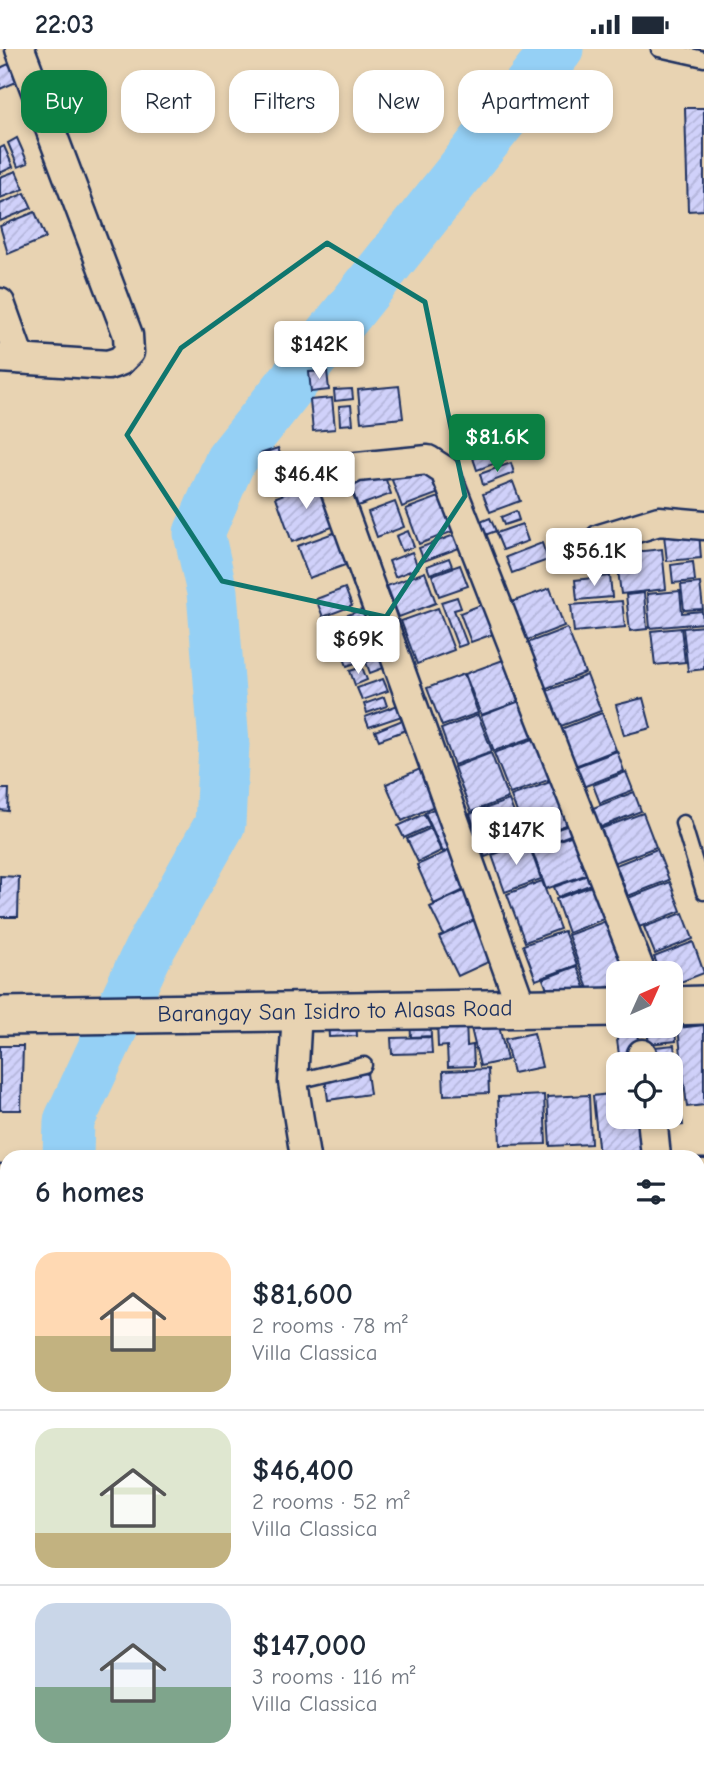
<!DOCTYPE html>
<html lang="en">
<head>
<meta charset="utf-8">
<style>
  :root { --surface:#fff; --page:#f2f2f3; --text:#1f2937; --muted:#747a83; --line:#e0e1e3; --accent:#0b8043 }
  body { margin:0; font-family:"Comic Neue",sans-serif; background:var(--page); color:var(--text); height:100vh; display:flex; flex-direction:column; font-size:26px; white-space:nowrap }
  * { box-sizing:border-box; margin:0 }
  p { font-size:23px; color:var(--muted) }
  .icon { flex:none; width:38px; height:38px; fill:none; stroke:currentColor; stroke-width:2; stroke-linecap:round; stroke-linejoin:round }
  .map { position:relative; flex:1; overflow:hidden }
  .panel { position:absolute; left:0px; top:1101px; width:705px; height:625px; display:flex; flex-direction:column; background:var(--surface); border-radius:21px 21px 0 0; box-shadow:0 4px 10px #0003 }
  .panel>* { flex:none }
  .hud { position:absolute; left:21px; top:21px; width:663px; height:63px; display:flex; gap:14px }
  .needle { width:46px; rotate:45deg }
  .fabs { position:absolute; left:606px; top:912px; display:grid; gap:14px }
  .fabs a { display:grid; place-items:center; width:77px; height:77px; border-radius:14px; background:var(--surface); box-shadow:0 4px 10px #0003; font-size:35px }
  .price { position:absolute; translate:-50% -60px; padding:0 16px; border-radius:7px; background:#fff; color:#222; font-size:23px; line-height:46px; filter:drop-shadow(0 2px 4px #0008) }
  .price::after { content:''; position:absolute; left:50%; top:42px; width:21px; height:16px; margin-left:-10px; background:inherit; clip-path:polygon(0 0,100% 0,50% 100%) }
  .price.current { background:var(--accent); color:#fff }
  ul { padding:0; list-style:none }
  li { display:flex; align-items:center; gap:21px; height:175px; padding:0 35px }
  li+li { border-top:2px solid var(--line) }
  li span { display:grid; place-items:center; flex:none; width:196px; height:140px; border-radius:21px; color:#555 }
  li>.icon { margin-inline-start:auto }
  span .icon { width:84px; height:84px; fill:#fffc; stroke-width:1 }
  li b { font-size:30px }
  h2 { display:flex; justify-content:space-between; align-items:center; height:84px; padding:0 35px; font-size:30px }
  .tag { padding:0 24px; border-radius:21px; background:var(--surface); box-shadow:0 4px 10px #0003; font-size:24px; line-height:63px }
  .tag.current { background:var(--accent); color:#fff }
  .status { display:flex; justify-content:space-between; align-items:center; height:49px; padding:0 35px; background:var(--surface); direction:ltr }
  .status svg { height:19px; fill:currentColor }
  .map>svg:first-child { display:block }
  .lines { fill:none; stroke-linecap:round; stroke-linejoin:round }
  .river { stroke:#95d0f5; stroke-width:51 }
  .building { fill:url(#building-hatch); stroke:#1b2f5e; stroke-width:2 }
  .service-casing { stroke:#1b2f5e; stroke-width:19 }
  .minor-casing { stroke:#1b2f5e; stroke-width:33 }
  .tertiary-casing { stroke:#1b2f5e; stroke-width:42 }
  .service { stroke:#e8d3b2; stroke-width:14 }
  .minor { stroke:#e8d3b2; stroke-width:28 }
  .tertiary { stroke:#e8d3b2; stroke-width:37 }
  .marked { fill:none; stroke:#0f766e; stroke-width:5; stroke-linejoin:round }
  .labels { text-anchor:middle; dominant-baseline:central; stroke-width:7; stroke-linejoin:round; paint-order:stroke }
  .street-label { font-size:23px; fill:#1b2f5e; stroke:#e8d3b2 }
</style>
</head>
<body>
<div class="status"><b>22:03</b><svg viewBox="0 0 49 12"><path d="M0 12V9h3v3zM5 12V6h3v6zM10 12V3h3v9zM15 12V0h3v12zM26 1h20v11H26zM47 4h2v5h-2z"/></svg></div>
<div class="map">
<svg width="704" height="1725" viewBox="0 0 704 1725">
  <defs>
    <pattern id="building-hatch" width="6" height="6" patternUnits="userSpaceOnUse" patternTransform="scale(1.75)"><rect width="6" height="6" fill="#d0d1fa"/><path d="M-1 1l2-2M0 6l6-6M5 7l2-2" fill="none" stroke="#b2b4d9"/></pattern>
  </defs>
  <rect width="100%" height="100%" fill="#e8d3b2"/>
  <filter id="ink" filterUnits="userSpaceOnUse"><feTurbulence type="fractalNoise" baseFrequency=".0143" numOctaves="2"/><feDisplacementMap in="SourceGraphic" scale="14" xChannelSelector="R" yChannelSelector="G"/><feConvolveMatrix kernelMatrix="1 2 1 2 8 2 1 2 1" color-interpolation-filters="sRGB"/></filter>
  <g filter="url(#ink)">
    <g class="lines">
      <g class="river">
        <polyline points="68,1108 69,1072 148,903 220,775 224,695 212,543 199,484 230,412 558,0"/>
        <polyline points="365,1718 369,1725"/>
      </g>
    </g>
    <g class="building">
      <polygon points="13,13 21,31 0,40 0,19"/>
      <polygon points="685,59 704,59 704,161 688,162"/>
      <polygon points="17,89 28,114 18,118 8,94"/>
      <polygon points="4,97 13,118 0,124 0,99"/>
      <polygon points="16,122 24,140 0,149 0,128"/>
      <polygon points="25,144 32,159 0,172 0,155"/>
      <polygon points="35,163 46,189 8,205 0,177"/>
      <polygon points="327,322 329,341 311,343 309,323"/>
      <polygon points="399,337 403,369 361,373 358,341"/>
      <polygon points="352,340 353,350 335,352 334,341"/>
      <polygon points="332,349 335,380 313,382 310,351"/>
      <polygon points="351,356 353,375 340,376 339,357"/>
      <polygon points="503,398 507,410 477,421 473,409"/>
      <polygon points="278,399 283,413 265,420 260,405"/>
      <polygon points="312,408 318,427 306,432 298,413"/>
      <polygon points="511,414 514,424 483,436 480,425"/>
      <polygon points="295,415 302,434 276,444 268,424"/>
      <polygon points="381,417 391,445 358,457 348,429"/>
      <polygon points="432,417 442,443 402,458 392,431"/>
      <polygon points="319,432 335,477 292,493 276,448"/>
      <polygon points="513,433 520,452 490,463 483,445"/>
      <polygon points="442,447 454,482 419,495 406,460"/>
      <polygon points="395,453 404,478 377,488 368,463"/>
      <polygon points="516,462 519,471 504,476 501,468"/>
      <polygon points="490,469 496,482 485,486 480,473"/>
      <polygon points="522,475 528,492 503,501 496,484"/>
      <polygon points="339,482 351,514 309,529 297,497"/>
      <polygon points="408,482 414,498 402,502 396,487"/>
      <polygon points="699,483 701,509 667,512 664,486"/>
      <polygon points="457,485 462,498 424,512 419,499"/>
      <polygon points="542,494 548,511 512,524 506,508"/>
      <polygon points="662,500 666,540 621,545 616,505"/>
      <polygon points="412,503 418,519 395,528 389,512"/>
      <polygon points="449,509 452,517 430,525 427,517"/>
      <polygon points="693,513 695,532 673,534 671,516"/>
      <polygon points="460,516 468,537 439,547 432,526"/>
      <polygon points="425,523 436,554 399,568 387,537"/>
      <polygon points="610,527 612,548 577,551 575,531"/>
      <polygon points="700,534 703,560 684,561 681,536"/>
      <polygon points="345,539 352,557 323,568 316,550"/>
      <polygon points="550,539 564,577 517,595 503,556"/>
      <polygon points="680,542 682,564 702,562 703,574 650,579 647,545"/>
      <polygon points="644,544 647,580 630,582 626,546"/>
      <polygon points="457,548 461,559 454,561 467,595 458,598 441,553"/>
      <polygon points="622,552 625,578 574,583 571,556"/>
      <polygon points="488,553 499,583 471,593 460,564"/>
      <polygon points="438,559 454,601 417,615 401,572"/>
      <polygon points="364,560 371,579 338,592 331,572"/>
      <polygon points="704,577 704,620 688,622 683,579"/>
      <polygon points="567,579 585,624 537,643 519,597"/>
      <polygon points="681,579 685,613 655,616 651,582"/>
      <polygon points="357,590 364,611 347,617 339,596"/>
      <polygon points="382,607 386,618 370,624 366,613"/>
      <polygon points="503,611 518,653 481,666 465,625"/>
      <polygon points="362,618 367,631 355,636 350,622"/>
      <polygon points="464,625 478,664 442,677 427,639"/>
      <polygon points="587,626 601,662 553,680 539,645"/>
      <polygon points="383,630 388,642 362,651 357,639"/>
      <polygon points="384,648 387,657 367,664 364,655"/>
      <polygon points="643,649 651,679 624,686 616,656"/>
      <polygon points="520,652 534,688 494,702 481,667"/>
      <polygon points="398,656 402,667 369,678 365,668"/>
      <polygon points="602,664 616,701 575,717 561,680"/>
      <polygon points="478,666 492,702 454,716 441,680"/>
      <polygon points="405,670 409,680 379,691 375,682"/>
      <polygon points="536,689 551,730 510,745 494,704"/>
      <polygon points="617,702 624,722 583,738 575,718"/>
      <polygon points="491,704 508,749 471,763 454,718"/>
      <polygon points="427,717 443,753 402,772 386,735"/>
      <polygon points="626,723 633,741 600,754 593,736"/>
      <polygon points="553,732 569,775 527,790 511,747"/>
      <polygon points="0,740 9,740 8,762 0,761"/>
      <polygon points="634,743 641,762 596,780 588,761"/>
      <polygon points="509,751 525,793 485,808 470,765"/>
      <polygon points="442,756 460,796 443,803 425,764"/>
      <polygon points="643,764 656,798 613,814 600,780"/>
      <polygon points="424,765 430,777 404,789 398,777"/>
      <polygon points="569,776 573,785 533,800 529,790"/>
      <polygon points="431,779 441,802 418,813 407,790"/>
      <polygon points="573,786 588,825 546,840 532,801"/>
      <polygon points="528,793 541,830 505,843 492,806"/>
      <polygon points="455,799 473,837 434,855 417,816"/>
      <polygon points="657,800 669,831 628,847 616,816"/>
      <polygon points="588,826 592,835 558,848 554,838"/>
      <polygon points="0,827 19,828 18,868 0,868"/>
      <polygon points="542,832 560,880 525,893 507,845"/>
      <polygon points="670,833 681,862 639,878 628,849"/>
      <polygon points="594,836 606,869 568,884 556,850"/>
      <polygon points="470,839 490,883 451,901 430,858"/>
      <polygon points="683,864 693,890 655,905 644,878"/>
      <polygon points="478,869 497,909 458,927 439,888"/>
      <polygon points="609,871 628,924 618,924 618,934 590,945 568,886"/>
      <polygon points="564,882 577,916 536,931 523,896"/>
      <polygon points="693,893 704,924 670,937 670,924 661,924 654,908"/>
      <polygon points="577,917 586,941 552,953 543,930"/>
      <polygon points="430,968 431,987 411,988 410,969"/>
      <polygon points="356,970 357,987 329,988 328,971"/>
      <polygon points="466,970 467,997 473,996 474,1017 448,1018 447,997 438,998 437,971"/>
      <polygon points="498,973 507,1011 480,1017 471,979"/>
      <polygon points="704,976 704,1056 687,1058 678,979"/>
      <polygon points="675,979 676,992 649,995 647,982"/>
      <polygon points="637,981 639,1004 619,1006 616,983"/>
      <polygon points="534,984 542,1018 513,1024 505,990"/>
      <polygon points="431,988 432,1004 392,1005 391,989"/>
      <polygon points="674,996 683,1076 655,1079 653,1068 670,1068 670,1015 647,1015 645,999"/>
      <polygon points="0,997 23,997 21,1061 0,1061"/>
      <polygon points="488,1020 489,1044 444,1046 443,1022"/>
      <polygon points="367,1024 370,1045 328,1051 325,1029"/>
      <polygon points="618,1044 618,1068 638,1068 641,1103 599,1107 593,1047"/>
      <polygon points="544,1046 546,1095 500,1096 498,1048"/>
      <polygon points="589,1046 591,1095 550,1097 547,1048"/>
      <polygon points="704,1187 704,1217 698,1217 698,1188"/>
      <polygon points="704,1219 704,1247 698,1248 698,1220"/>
      <polygon points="699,1288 704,1289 704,1349 698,1349"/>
      <polygon points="698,1451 704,1469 704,1501 698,1503"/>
      <rect x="0" y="1474" width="7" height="36"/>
      <polygon points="704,1541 704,1591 698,1594 698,1544"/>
      <polygon points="0,1648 6,1648 4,1686 0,1686"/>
    </g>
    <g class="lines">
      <g class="service-casing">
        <g id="service">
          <polyline points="659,0 704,10"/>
          <polyline points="683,774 704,843"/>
          <polyline points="293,1033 364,1016"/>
        </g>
      </g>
      <g class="minor-casing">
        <g id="minor">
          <polyline points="0,254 20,310"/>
          <polyline points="0,309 108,316 120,312 129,303 128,286 20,0"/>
          <polyline points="600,490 659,472 704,476"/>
          <polyline points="522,960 336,443 338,432 345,424 357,418 428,411 445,422 641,924"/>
          <polyline points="297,962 293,1033 305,1108"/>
          <polyline points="642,1005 644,1015"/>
          <polyline points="652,1068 656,1108"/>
          <polyline points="698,1125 704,1125"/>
          <polyline points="0,1130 7,1132"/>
          <polyline points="0,1244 7,1244"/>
          <polyline points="698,1286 704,1286"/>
          <polyline points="698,1357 704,1373"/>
          <polyline points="0,1364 7,1364"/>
          <polyline points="0,1468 7,1468"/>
          <polyline points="0,1587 7,1587"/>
          <polyline points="0,1703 7,1704"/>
          <polyline points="317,1718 321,1725"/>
        </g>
      </g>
      <g class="tertiary-casing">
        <g id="tertiary">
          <polyline points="670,957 704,956"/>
          <polyline points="0,967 618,958"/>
        </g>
      </g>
      <use href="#service" class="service"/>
      <use href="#minor" class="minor"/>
      <use href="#tertiary" class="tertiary"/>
    </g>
  </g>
  <path class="marked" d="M327 194 425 253 465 447 386 568 222 532 127 386 181 299Z"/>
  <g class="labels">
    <g class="street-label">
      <text transform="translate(335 962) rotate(-1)">Barangay San Isidro to Alasas Road</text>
    </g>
  </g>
</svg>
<div class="fabs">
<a><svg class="needle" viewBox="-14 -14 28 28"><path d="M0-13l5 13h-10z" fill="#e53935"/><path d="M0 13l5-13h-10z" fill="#747a83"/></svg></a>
<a><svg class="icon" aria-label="locate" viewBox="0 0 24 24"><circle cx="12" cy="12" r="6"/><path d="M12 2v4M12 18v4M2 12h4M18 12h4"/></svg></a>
</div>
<b class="price" style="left:319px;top:332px">$142K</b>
<b class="price current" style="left:497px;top:425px">$81.6K</b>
<b class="price" style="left:306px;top:462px">$46.4K</b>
<b class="price" style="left:594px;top:539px">$56.1K</b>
<b class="price" style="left:358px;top:627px">$69K</b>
<b class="price" style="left:516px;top:818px">$147K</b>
<div class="hud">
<a class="tag current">Buy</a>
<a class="tag">Rent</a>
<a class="tag">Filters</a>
<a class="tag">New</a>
<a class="tag">Apartment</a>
</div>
<section class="panel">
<h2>6 homes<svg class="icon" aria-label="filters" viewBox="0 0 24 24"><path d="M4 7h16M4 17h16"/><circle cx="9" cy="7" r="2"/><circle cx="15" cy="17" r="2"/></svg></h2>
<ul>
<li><span style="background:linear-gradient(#ffd9b3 60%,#c2b280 0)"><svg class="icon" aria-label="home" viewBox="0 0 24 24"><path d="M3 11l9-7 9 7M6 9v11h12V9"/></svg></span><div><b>$81,600</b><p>2 rooms · 78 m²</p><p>Villa Classica</p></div></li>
<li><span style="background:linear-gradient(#dfe7d0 75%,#c2b280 0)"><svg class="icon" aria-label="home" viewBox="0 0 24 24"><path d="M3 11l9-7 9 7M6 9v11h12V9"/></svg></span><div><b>$46,400</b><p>2 rooms · 52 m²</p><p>Villa Classica</p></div></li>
<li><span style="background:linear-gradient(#c9d6e8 60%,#7fa58c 0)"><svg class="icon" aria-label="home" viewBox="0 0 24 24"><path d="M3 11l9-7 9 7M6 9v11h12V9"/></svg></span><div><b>$147,000</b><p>3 rooms · 116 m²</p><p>Villa Classica</p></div></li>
</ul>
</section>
</div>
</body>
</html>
